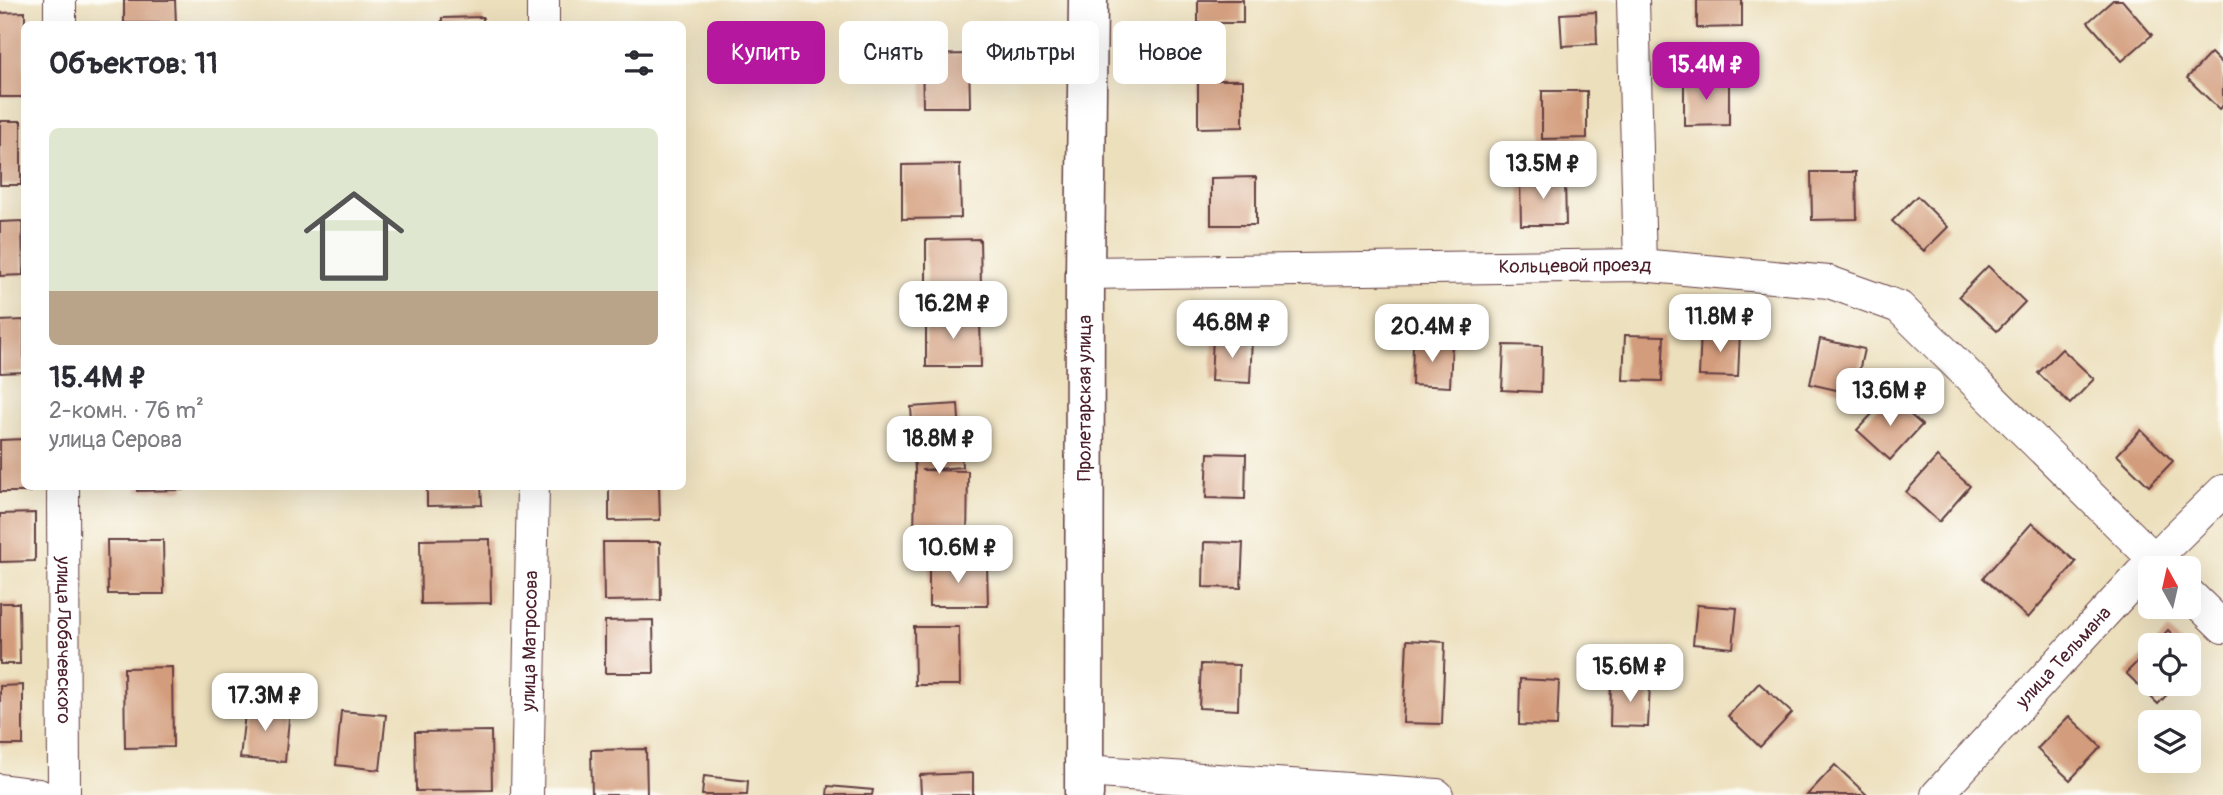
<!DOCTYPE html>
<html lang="ru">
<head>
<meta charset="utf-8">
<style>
  :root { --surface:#fff; --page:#f2f2f3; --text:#2b2b33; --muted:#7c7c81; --line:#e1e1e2; --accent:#b5179e }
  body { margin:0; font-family:Pangolin,sans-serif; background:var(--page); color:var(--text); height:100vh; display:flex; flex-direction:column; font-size:26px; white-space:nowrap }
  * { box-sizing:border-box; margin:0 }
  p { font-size:23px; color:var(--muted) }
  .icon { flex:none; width:38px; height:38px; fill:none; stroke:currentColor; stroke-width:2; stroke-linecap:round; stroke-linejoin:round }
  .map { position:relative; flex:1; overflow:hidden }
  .side { position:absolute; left:21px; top:21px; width:665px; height:469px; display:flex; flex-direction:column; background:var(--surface); border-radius:10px; box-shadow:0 7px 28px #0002 }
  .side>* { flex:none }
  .hud { position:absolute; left:707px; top:21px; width:665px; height:63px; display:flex; gap:14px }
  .needle { width:46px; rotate:352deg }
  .controls { position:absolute; left:2138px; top:556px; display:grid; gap:14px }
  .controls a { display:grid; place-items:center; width:63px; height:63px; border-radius:10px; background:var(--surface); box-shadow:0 7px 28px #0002; font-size:35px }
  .price { position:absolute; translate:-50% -60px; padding:0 16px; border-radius:14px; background:#fff; color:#222; font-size:23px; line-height:46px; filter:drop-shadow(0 2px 4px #0008) }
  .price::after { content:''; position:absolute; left:50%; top:42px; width:21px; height:16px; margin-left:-10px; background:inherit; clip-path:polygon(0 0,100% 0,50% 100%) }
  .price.on { background:var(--accent); color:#fff }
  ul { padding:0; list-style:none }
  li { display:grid; align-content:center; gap:14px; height:371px; padding:0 28px }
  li+li { border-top:2px solid var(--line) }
  li span { display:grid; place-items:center; height:217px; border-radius:10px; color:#555 }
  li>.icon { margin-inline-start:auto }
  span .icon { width:126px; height:126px; fill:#fffc; stroke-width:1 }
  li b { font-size:30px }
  h2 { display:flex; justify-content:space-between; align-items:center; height:84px; padding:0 28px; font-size:30px }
  .tag { padding:0 24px; border-radius:10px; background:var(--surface); box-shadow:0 7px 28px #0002; font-size:24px; line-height:63px }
  .tag.on { background:var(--accent); color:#fff }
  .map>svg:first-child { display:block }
  .building { fill:#d39c7c }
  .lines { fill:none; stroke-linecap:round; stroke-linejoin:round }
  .minor-casing { stroke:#623c41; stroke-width:34 }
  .tertiary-casing { stroke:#623c41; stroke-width:41 }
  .minor { stroke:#fff; stroke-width:32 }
  .tertiary { stroke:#fff; stroke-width:38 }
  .labels { text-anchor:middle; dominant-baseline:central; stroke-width:6; stroke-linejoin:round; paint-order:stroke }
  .street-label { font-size:19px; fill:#4a1f2b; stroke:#fdfcf7 }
</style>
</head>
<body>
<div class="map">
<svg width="2223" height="795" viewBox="0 0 2223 795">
  <rect width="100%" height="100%" fill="#fdfcf7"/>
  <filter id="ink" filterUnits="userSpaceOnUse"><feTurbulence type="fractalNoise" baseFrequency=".0143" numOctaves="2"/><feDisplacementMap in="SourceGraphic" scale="14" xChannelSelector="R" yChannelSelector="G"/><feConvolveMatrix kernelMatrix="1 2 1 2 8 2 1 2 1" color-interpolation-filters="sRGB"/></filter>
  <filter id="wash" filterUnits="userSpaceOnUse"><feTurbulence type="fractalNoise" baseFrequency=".00686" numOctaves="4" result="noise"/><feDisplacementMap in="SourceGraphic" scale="28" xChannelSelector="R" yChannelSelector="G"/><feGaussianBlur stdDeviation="1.57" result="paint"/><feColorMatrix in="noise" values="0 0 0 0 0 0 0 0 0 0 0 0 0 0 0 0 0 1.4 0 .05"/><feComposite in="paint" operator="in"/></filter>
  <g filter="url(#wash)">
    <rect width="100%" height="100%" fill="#ecdfbc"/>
    <g id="blocks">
      <g class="building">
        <polygon points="124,0 175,0 176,23 124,23"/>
        <rect x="1198" y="0" width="45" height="23"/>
        <polygon points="1697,0 1742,0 1742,27 1697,28"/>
        <polygon points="2113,0 2122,0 2152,35 2122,61 2088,22"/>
        <polygon points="25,12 24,97 0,97 0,13"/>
        <polygon points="1596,12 1597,44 1562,46 1560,14"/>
        <polygon points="483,17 483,24 442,24 442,18"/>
        <polygon points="2211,53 2223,65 2223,105 2219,109 2187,78"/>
        <polygon points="969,54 970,107 923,107 922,55"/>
        <polygon points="1684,78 1729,78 1729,125 1684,126"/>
        <polygon points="1198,80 1243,80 1243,127 1198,128"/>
        <polygon points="1542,91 1587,91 1587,138 1542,139"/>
        <rect x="0" y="121" width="21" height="64"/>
        <polygon points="960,164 961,218 902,219 902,165"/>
        <polygon points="1811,172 1856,172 1857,219 1812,220"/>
        <polygon points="1256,177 1256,225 1211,225 1211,178"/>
        <polygon points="1565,177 1566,225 1521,225 1520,178"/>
        <polygon points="1917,196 1948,227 1924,251 1892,221"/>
        <polygon points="22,221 23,275 0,276 0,222"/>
        <polygon points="980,239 981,288 926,289 926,240"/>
        <polygon points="1988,266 2025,302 1997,331 1959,296"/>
        <polygon points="980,314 981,367 926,367 926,315"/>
        <polygon points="24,320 24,372 0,373 0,321"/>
        <polygon points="1701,331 1740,332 1738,377 1699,376"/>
        <polygon points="1625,335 1664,336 1662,381 1623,380"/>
        <polygon points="1213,336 1252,338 1250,383 1211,381"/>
        <polygon points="1820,339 1864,349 1854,394 1810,384"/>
        <polygon points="1413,341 1452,342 1450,387 1412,385"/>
        <polygon points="1504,345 1542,346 1541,392 1502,390"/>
        <polygon points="2062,349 2094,379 2070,404 2038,373"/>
        <polygon points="1889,396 1922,425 1890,460 1857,430"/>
        <polygon points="958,404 962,467 921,470 968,471 967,542 914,542 915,470 911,407"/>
        <polygon points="2141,430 2173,461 2149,486 2117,455"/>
        <polygon points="24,439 24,486 30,486 30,492 0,492 0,440"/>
        <polygon points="1208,453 1246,454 1245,499 1206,498"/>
        <polygon points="1937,457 1970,486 1939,522 1906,492"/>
        <polygon points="137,486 184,486 184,490 137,491"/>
        <polygon points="427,486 481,486 482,505 427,506"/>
        <polygon points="609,486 659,486 660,520 609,521"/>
        <polygon points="35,513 35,561 0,562 0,514"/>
        <polygon points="2032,523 2076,562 2028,618 1983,578"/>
        <polygon points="490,539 491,603 421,604 420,540"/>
        <polygon points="107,540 163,540 164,594 108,594"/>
        <polygon points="603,542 660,542 661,600 604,601"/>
        <polygon points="1204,542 1243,543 1241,588 1203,587"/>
        <polygon points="987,564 988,606 929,606 929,565"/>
        <polygon points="0,603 19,603 20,664 0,664"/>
        <polygon points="1697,605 1737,608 1733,648 1693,644"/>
        <polygon points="653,620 654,673 605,673 605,621"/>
        <polygon points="914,627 959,627 960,685 915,685"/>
        <polygon points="2168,630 2184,646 2153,646"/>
        <polygon points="1407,640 1445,642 1442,724 1403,723"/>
        <polygon points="2151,648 2151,684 2177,684 2158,704 2126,673"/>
        <polygon points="1201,664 1239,665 1238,710 1199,708"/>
        <polygon points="172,667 173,747 125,748 124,668"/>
        <polygon points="1520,679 1559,681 1557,726 1519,725"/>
        <polygon points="1611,681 1650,683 1648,727 1610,726"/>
        <polygon points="1759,683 1792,713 1760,747 1728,716"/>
        <polygon points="23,685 23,745 0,745 0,686"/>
        <polygon points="246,704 290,708 285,762 240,758"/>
        <polygon points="341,711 386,715 380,770 336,765"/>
        <polygon points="2069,716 2101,747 2070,780 2037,749"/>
        <polygon points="491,731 492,790 416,791 415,732"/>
        <polygon points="646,749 647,795 592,795 591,750"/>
        <polygon points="1835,765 1867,795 1807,795"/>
        <polygon points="973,773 973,795 921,795 920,775"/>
        <polygon points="704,776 748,781 747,795 702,795"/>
        <polygon points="828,786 873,790 872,795 827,795"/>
      </g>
    </g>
  </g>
  <g filter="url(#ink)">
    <use href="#blocks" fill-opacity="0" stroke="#623c41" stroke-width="2"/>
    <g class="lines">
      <g class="minor-casing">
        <g id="minor">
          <polyline points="60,0 60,24"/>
          <polyline points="1633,0 1640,265"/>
          <polyline points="543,24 543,0"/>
          <path id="s1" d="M1085 273 1640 265 1829 282 1899 307 2164 569"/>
          <path id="s2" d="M63 486 64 795"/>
          <polyline points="2189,594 2223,627"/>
          <polyline points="1084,771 1437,795"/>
          <polyline points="0,790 39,795"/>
          <path id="s3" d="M527 795 533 486"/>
          <path id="s4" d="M1937 795 2154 559 2223 491"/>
        </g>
      </g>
      <g class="tertiary-casing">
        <g id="tertiary">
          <path id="s5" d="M1084 795 1085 273 1088 0"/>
        </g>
      </g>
      <use href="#minor" class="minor"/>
      <use href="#tertiary" class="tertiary"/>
    </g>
  </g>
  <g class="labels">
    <g class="street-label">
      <text stroke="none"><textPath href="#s1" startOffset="490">Кольцевой проезд</textPath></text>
      <text stroke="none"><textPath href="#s5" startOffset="397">Пролетарская улица</textPath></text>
      <text stroke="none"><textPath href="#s2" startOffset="154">улица Лобачевского</textPath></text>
      <text stroke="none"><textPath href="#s3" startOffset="154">улица Матросова</textPath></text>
      <text stroke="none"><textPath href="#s4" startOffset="187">улица Тельмана</textPath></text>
    </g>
  </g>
</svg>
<div class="controls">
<a><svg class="needle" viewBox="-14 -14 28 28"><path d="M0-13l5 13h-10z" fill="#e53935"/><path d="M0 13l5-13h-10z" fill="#7c7c81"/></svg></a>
<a><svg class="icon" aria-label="locate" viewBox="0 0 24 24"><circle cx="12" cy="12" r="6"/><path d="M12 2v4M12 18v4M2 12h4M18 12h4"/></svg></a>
<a><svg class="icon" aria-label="layers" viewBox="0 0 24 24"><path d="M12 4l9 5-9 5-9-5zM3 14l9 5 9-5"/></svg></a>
</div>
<b class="price on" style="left:1706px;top:102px">15.4M ₽</b>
<b class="price" style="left:1543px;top:201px">13.5M ₽</b>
<b class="price" style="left:953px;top:341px">16.2M ₽</b>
<b class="price" style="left:1720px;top:354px">11.8M ₽</b>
<b class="price" style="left:1232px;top:360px">46.8M ₽</b>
<b class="price" style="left:1432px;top:364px">20.4M ₽</b>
<b class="price" style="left:1890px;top:428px">13.6M ₽</b>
<b class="price" style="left:939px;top:476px">18.8M ₽</b>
<b class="price" style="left:958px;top:585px">10.6M ₽</b>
<b class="price" style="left:1630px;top:704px">15.6M ₽</b>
<b class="price" style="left:265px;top:733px">17.3M ₽</b>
<div class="hud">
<a class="tag on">Купить</a>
<a class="tag">Снять</a>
<a class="tag">Фильтры</a>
<a class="tag">Новое</a>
</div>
<section class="side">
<h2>Объектов: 11<svg class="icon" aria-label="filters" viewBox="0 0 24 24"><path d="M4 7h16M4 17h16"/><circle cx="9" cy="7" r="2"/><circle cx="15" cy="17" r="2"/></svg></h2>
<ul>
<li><span style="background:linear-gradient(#dfe7d0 75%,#b9a48a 0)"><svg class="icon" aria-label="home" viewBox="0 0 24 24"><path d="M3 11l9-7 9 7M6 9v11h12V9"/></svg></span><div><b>15.4M ₽</b><p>2-комн. · 76 m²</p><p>улица Серова</p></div></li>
</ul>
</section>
</div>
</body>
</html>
